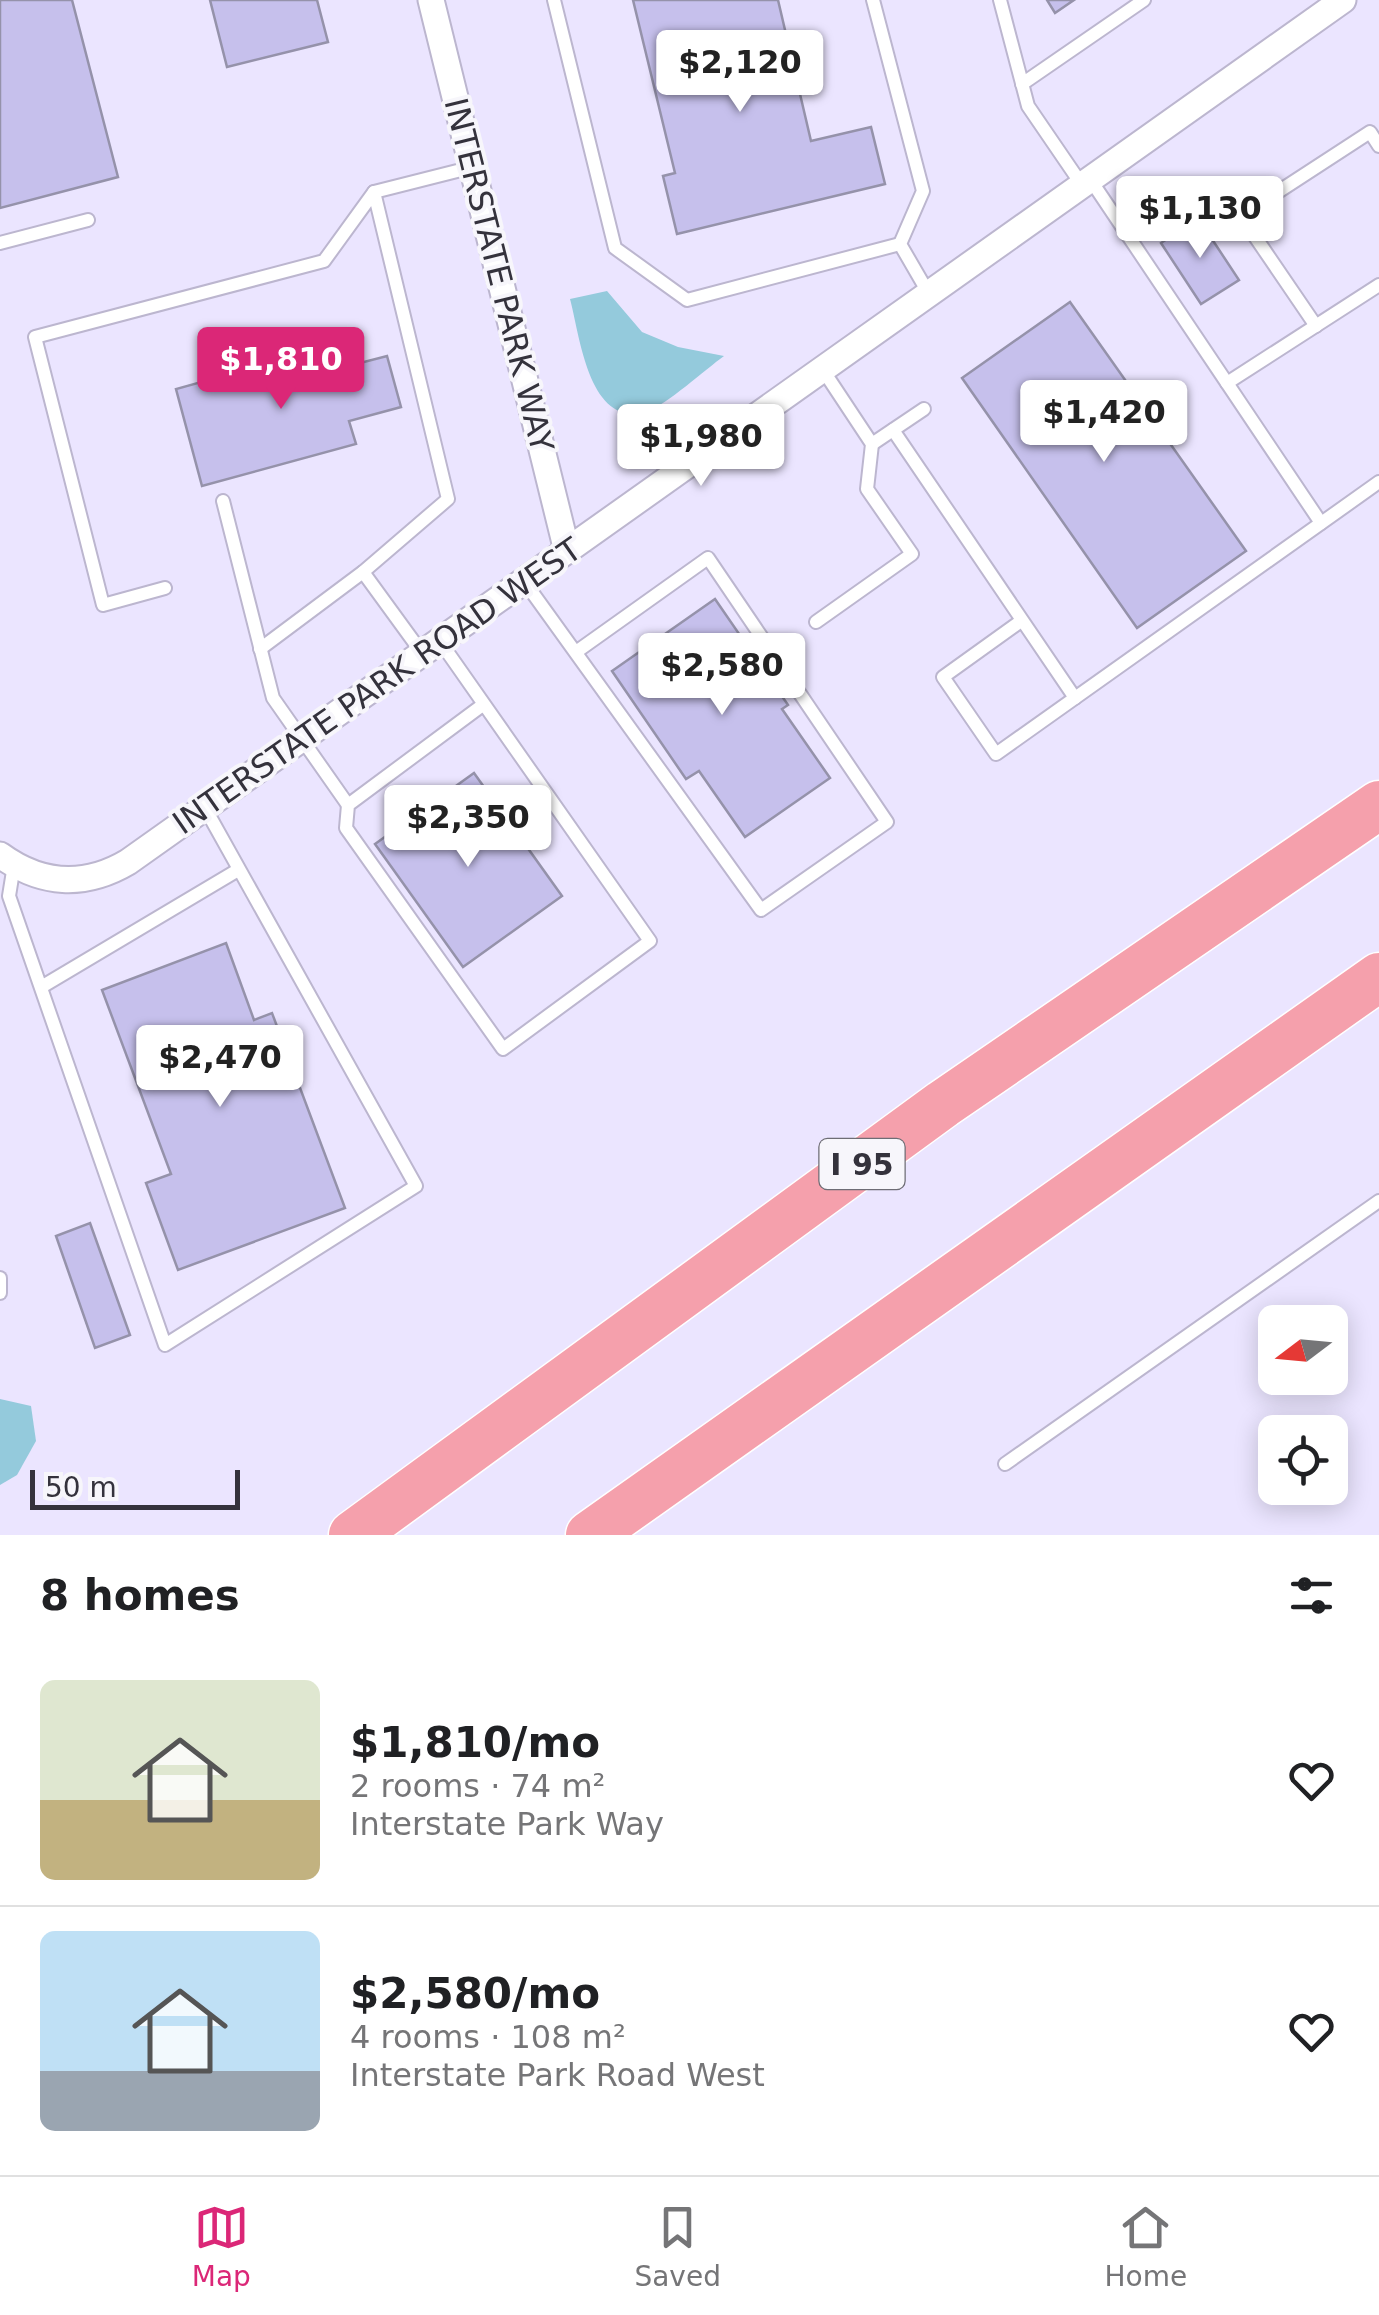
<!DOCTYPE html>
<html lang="en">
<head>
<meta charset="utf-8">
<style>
  :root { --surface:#fff; --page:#f6f6f6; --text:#202124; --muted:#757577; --line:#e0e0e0; --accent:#db2777 }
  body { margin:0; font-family:"DejaVu Sans",sans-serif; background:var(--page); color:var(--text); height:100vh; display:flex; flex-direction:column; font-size:38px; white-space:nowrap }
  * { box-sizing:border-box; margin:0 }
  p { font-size:32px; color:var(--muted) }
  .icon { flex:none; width:55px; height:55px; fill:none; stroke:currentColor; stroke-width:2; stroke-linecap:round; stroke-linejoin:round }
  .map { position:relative; height:1535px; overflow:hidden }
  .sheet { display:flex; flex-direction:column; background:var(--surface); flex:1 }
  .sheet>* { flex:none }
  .needle { width:65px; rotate:254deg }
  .buttons { position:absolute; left:1258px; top:1305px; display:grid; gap:20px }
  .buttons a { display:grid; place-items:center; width:90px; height:90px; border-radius:15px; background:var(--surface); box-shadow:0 5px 25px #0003; font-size:50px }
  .scale { position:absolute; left:30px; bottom:25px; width:210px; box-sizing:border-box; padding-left:10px; border:5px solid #34323c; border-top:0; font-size:28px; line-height:35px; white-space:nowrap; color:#34323c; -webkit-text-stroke:8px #f7f6fb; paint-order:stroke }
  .price { position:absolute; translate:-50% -85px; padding:0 22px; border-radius:10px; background:#fff; color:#222; font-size:32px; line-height:65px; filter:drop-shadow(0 2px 5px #0008) }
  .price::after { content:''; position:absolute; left:50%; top:60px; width:30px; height:22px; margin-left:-15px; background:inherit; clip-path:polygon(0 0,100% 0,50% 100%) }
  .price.current { background:var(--accent); color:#fff }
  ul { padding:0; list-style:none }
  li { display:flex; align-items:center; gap:30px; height:250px; padding:0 40px }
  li+li { border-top:2px solid var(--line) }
  li span { display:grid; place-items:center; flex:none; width:280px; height:200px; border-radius:15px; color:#555 }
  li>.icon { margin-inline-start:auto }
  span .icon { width:120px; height:120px; fill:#fffc; stroke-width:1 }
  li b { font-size:42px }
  h2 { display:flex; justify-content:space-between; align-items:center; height:120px; padding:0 40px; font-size:42px }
  .tab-bar { display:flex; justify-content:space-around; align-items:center; height:140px; border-top:2px solid var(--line); background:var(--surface); font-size:28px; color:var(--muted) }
  .tab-bar a { display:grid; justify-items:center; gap:5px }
  .tab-bar .current { color:var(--accent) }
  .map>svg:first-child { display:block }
  .water { fill:#94cadc }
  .building { fill:#c6c0ec; stroke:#9592aa; stroke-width:2.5 }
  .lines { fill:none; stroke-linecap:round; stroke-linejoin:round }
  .lane-casing { stroke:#bcb6cf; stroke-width:16 }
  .street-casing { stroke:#bcb6cf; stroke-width:29 }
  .highway-casing { stroke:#fff; stroke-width:51 }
  .lane { stroke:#fff; stroke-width:12 }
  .street { stroke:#fff; stroke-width:25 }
  .highway { stroke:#f5a0ac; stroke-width:48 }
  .labels { text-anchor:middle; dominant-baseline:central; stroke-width:8; stroke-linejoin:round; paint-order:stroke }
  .shield { fill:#f7f6fb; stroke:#6e6d75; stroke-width:2.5 }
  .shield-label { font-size:30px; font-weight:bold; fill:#34323c }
  .street-label { font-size:32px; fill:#34323c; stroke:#f7f6fb }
</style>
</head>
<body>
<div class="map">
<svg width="1379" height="1535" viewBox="0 0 1379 1535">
  <rect width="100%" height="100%" fill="#ebe5ff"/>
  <g class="water">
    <path d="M607 291 642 332 678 347 724 356C706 369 666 405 648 411 589 431 580 336 570 299Z"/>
    <polygon points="0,1399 31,1406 36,1441 17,1475 0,1485"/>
  </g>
  <g class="building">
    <polygon points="0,0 72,0 118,177 0,208"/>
    <polygon points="210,0 317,0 328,42 227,67"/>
    <polygon points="633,0 778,0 811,141 871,127 885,184 677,234 663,176 675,173"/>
    <polygon points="1047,0 1074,0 1055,13"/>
    <polygon points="1198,218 1239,280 1201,304 1161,243"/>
    <polygon points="1070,302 1246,551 1137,628 962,378"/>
    <polygon points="331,346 337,369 387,356 401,407 349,421 356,444 202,486 176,389"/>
    <polygon points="715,599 788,705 782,709 830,778 745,837 699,771 686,779 612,671"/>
    <polygon points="474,773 562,896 463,967 375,844"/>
    <polygon points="226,943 254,1020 272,1013 345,1208 178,1270 146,1183 171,1174 102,990"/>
    <polygon points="90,1223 130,1335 95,1348 56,1236"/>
  </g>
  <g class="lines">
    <g class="lane-casing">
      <g id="lane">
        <polyline points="554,0 615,248 687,300 900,244"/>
        <polyline points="873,0 923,191 900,244 929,294"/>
        <polyline points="1000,0 1028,106 1082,185"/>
        <polyline points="1022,84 1144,0"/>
        <polyline points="1090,179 1321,523"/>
        <polyline points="374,192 473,167"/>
        <polyline points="0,243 88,220"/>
        <polyline points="1316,326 1241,216 1370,132 1379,146"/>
        <polyline points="1227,383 1379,285"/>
        <polyline points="893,430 1075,698"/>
        <polyline points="872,444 924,409"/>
        <polyline points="223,501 273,698 348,805"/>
        <polyline points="363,572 422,653"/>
        <polyline points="524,581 761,910 887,822 708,558 576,652"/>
        <polyline points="165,588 103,605 35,337 324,261 374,192 448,499 363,572 260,649"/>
        <polyline points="1021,621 943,677 996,754 1379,482"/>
        <polyline points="816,622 912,554 867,489 872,444 823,370"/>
        <polyline points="439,640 650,941 503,1049 346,828 348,805 484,704"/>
        <polyline points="14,865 9,896 165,1345 416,1186 205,808"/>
        <polyline points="43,986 238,870"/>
        <polyline points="0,1278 0,1293"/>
        <polyline points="1005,1464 1379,1201"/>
      </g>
    </g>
    <g class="street-casing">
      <g id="street">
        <polyline points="431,0 567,551"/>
        <path d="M0 855C41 885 84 888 128 862L1343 0"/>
      </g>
    </g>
    <g class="highway-casing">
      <g id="highway">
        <polyline points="353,1535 943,1104 1379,805"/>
        <polyline points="590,1535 1379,977"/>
      </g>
    </g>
    <use href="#lane" class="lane"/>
    <use href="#street" class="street"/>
    <use href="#highway" class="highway"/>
  </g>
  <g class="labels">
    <rect class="shield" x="819.5" y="1139" width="85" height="50" rx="8"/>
    <g class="shield-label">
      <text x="862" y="1164">I 95</text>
    </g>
    <g class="street-label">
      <text transform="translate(499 275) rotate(76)">INTERSTATE PARK WAY</text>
      <text transform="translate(377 686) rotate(-35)">INTERSTATE PARK ROAD WEST</text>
    </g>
  </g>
</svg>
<div class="buttons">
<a><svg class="needle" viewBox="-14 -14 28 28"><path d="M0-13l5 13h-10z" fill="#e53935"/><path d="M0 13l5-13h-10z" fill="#757577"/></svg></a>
<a><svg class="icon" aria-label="locate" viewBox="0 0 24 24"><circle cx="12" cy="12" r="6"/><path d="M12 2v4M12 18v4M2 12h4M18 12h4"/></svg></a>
</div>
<div class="scale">50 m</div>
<b class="price" style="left:740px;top:115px">$2,120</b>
<b class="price" style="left:1200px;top:261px">$1,130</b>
<b class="price current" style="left:281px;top:412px">$1,810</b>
<b class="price" style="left:1104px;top:465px">$1,420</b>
<b class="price" style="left:701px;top:489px">$1,980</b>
<b class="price" style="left:722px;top:718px">$2,580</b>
<b class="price" style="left:468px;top:870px">$2,350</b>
<b class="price" style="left:220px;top:1110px">$2,470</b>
</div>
<section class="sheet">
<h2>8 homes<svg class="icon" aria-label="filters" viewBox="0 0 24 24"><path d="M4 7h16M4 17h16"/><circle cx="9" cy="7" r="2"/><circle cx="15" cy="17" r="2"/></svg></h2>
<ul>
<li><span style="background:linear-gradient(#dfe7d0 60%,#c2b280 0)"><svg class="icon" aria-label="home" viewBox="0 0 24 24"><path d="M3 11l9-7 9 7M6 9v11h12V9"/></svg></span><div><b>$1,810/mo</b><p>2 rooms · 74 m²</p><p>Interstate Park Way</p></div><svg class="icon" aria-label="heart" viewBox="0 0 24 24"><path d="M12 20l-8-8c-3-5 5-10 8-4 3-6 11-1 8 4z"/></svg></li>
<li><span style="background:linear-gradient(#bfe0f5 70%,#9aa5b1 0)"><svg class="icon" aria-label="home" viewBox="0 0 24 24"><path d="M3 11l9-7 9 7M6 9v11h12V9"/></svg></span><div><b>$2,580/mo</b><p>4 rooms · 108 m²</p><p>Interstate Park Road West</p></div><svg class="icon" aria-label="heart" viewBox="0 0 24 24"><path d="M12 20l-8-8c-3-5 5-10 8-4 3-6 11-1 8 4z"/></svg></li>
</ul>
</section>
<nav class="tab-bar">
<a class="current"><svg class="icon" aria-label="map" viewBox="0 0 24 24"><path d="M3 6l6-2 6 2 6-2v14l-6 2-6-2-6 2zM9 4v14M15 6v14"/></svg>Map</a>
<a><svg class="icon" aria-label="saved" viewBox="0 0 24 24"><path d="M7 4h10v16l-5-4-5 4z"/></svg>Saved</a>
<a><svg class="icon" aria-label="home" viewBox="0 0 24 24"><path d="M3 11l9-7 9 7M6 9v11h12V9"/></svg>Home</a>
</nav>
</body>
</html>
